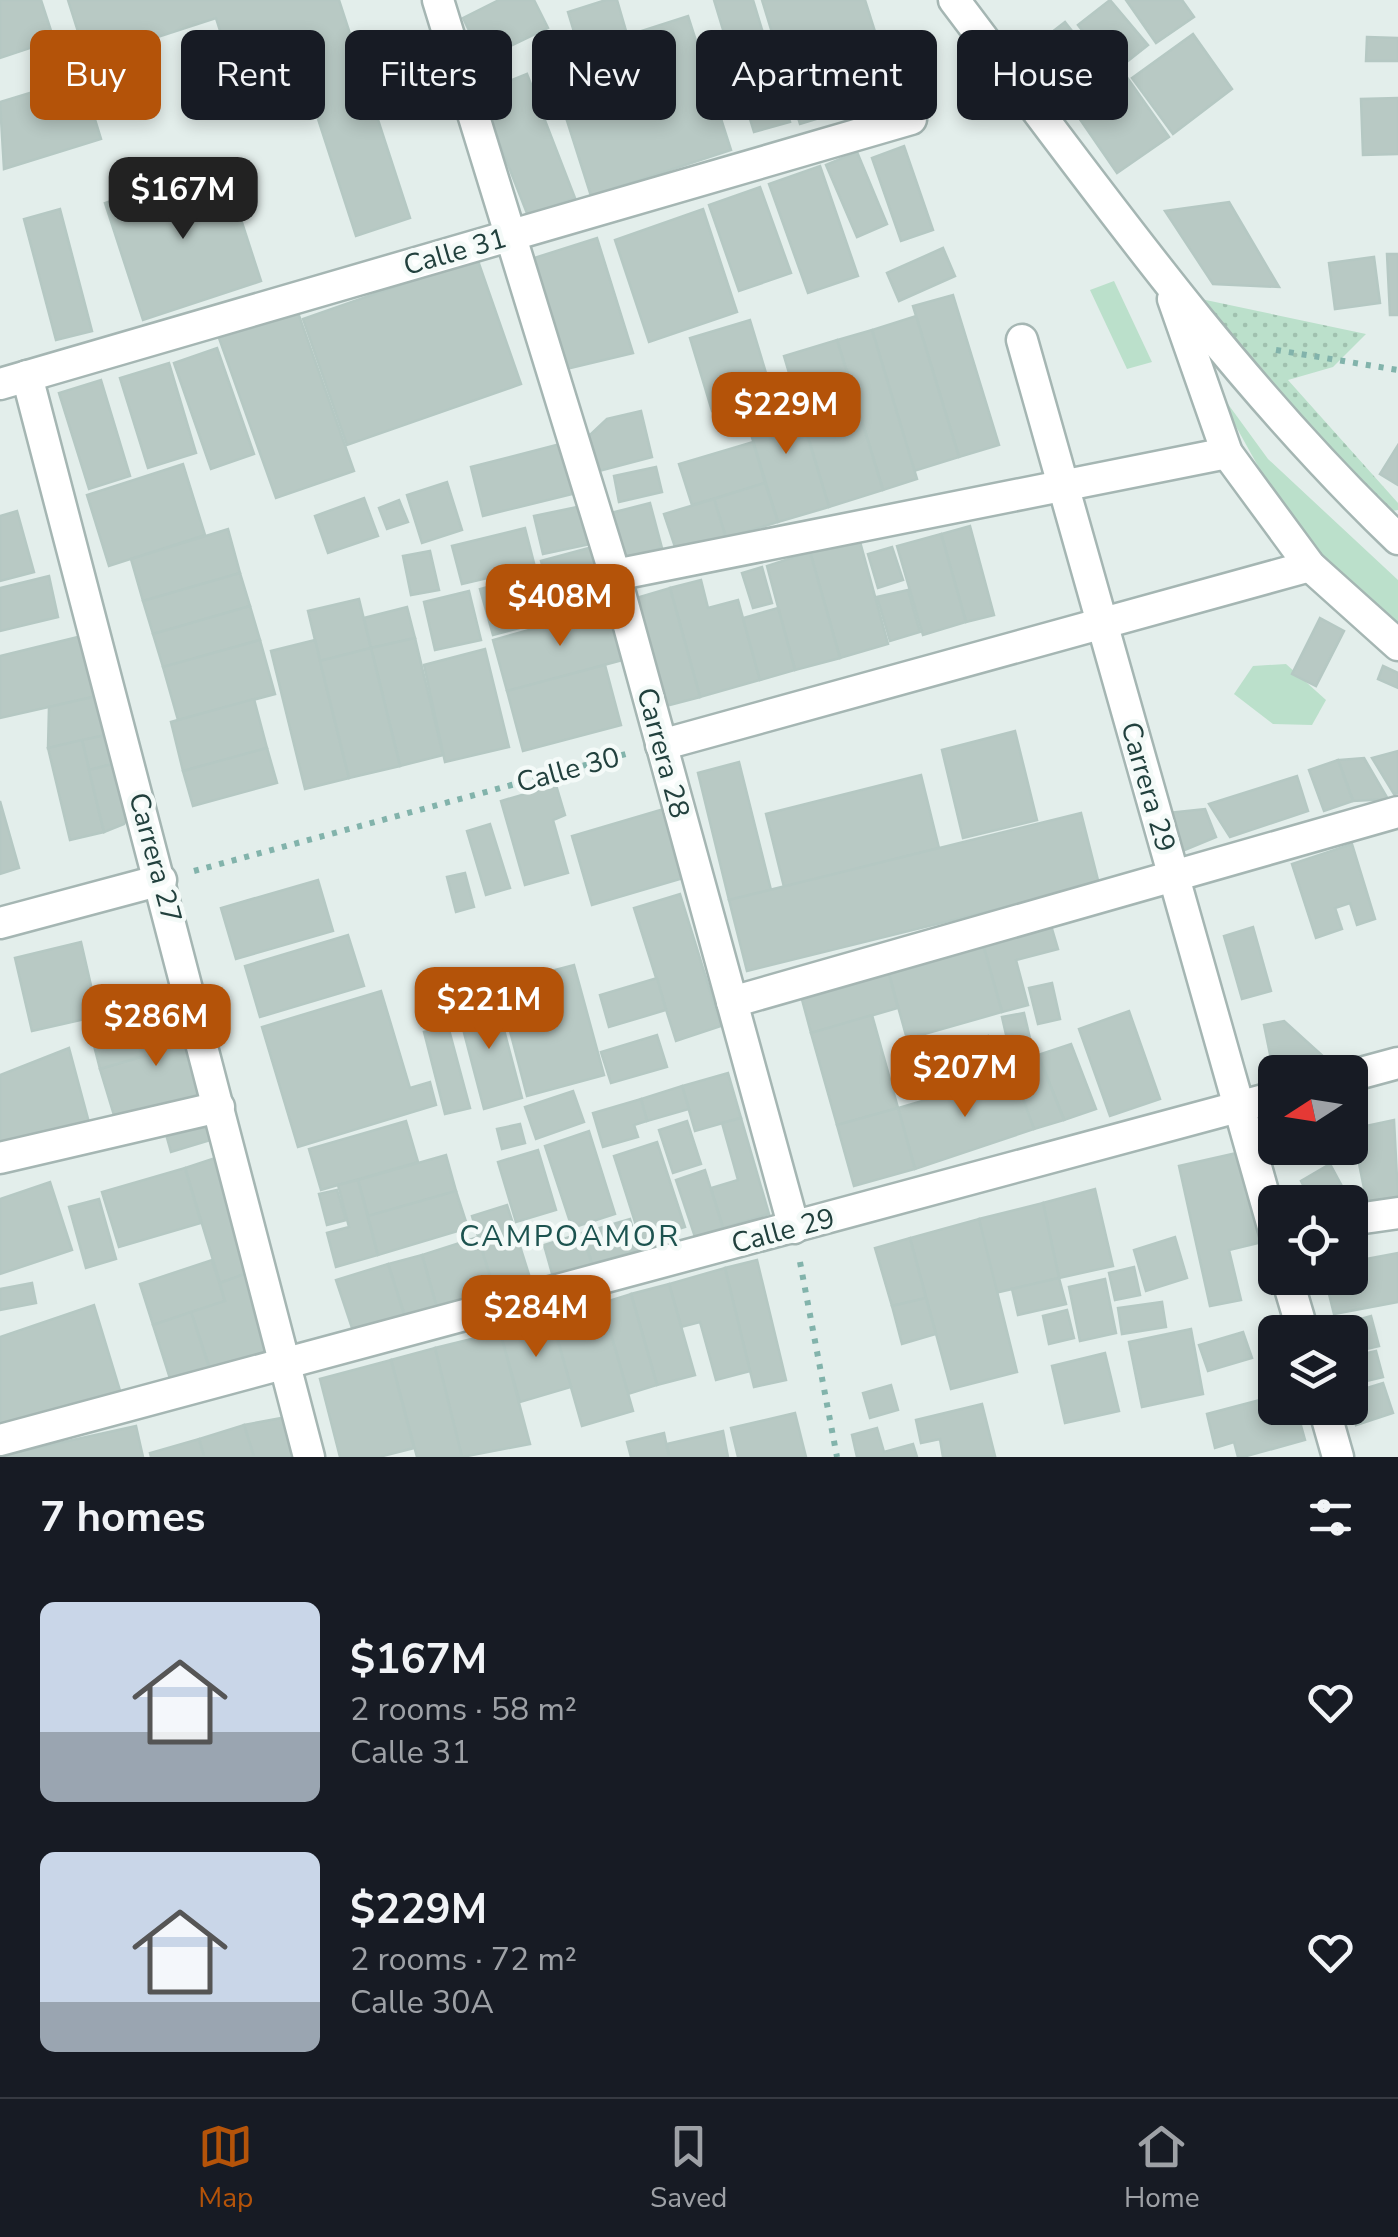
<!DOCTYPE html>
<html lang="en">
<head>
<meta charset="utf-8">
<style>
  :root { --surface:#171b24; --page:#20242c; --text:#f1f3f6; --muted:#9ea1a6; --line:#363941; --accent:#b45309 }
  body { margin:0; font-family:"Nunito Sans",sans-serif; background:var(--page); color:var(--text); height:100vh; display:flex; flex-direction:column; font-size:38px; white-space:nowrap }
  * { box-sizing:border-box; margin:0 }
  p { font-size:32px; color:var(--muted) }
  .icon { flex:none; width:55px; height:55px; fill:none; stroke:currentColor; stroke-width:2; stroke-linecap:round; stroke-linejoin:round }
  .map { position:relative; height:1457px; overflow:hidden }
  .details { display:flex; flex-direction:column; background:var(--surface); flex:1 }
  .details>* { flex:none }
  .hud { position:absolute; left:30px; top:30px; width:1340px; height:90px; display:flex; gap:20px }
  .needle { width:65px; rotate:258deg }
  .buttons { position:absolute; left:1258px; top:1055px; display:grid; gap:20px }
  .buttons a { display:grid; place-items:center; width:110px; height:110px; border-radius:15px; background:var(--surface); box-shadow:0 5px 15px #0003; font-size:50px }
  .price { position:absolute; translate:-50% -85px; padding:0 22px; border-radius:20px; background:var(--accent); color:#fff; font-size:32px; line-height:65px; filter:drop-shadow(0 2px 5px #0008) }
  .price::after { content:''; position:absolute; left:50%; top:60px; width:30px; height:22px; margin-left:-15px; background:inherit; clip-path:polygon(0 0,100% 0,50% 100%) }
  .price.selected { background:#222; color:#fff }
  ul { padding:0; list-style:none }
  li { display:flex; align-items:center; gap:30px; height:250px; padding:0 40px }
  li span { display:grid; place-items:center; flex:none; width:280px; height:200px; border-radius:15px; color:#555 }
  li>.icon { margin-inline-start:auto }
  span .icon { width:120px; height:120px; fill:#fffc; stroke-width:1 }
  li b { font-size:42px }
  h2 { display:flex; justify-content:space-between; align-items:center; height:120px; padding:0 40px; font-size:42px }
  .pill { padding:0 35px; border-radius:15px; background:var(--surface); box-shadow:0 5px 15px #0003; font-size:35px; line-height:90px }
  .pill.selected { background:var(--accent); color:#fff }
  .menu { display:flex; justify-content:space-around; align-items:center; height:140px; border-top:2px solid var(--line); background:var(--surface); font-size:28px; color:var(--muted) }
  .menu a { display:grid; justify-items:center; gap:5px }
  .menu .selected { color:var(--accent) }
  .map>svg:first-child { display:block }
  .grass { fill:#bbe0cb }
  .park { fill:url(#park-dots) }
  .building { fill:#b8c9c4; stroke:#b5c8c3; stroke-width:2.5 }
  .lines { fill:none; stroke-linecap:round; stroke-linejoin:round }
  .minor-casing { stroke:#a5b6b3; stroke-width:35 }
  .path { stroke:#82b3ab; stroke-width:6; stroke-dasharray:5 8; stroke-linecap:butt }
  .minor { stroke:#fff; stroke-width:30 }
  .labels { text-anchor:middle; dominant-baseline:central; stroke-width:9; stroke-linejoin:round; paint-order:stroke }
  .street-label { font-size:28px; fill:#21403d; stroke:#f4faf8 }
  .neighbourhood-label { font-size:30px; letter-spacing:2.5px; fill:#1c534f; stroke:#f4faf8 }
</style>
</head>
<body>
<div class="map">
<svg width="1398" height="1457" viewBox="0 0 1398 1457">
  <defs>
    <pattern id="park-dots" width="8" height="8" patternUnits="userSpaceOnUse" patternTransform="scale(2.5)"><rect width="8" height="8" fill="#bbe0cb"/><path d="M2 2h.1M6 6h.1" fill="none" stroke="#a0c1af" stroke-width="1.8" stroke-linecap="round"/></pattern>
  </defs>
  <rect width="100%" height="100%" fill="#e3eeeb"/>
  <g class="grass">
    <polygon points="1114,281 1152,362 1127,369 1090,290"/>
    <polygon points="1209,378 1268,459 1398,580 1398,623 1303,547"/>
    <polygon points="1286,664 1326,700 1312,725 1273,724 1234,694 1253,666"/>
  </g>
  <polygon class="park" points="1201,299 1366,334 1333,367 1288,380 1398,503 1398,510 1392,511 1334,454"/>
  <g class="building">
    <polygon points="0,0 41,0 54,40 0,58"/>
    <polygon points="68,0 339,0 410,218 356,236 308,88 245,109 216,18 87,60"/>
    <polygon points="499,0 534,0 548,28 483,59 463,18"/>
    <polygon points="606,0 617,0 626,31 578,45 568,12"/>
    <polygon points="714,0 753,0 790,122 754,132"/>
    <polygon points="762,0 865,0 895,95 800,124"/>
    <polygon points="1110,0 1148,45 1114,72 1078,25"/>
    <polygon points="1126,0 1182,0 1194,17 1156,43"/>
    <polygon points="688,16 731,150 591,196 548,61"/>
    <polygon points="1065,22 1108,77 1067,109 1025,53"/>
    <polygon points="1193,34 1232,89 1173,134 1132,78"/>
    <polygon points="1367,37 1398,38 1398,61 1366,61"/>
    <polygon points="527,74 575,198 528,216 480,93"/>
    <polygon points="1126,76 1169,137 1117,173 1075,112"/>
    <polygon points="82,77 101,139 4,169 0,102"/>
    <polygon points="1398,98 1398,154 1363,155 1361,99"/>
    <polygon points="904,146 933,230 901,241 872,158"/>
    <polygon points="857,152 887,224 857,237 826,165"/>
    <polygon points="223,164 261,281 143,320 105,203"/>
    <polygon points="820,166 858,276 808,293 769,184"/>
    <polygon points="760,187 791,273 739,291 709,205"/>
    <polygon points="1229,202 1279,287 1213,284 1165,211"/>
    <polygon points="60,209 92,331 56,340 24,219"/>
    <polygon points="703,209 737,312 649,342 615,240"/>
    <polygon points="597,238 633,353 562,370 528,260"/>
    <polygon points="943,248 955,276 899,301 887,273"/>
    <polygon points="1387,254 1398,254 1398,315 1390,315"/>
    <polygon points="1374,257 1380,303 1335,309 1329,263"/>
    <polygon points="477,258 521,384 347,445 303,319"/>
    <polygon points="953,295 999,445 959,457 913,306"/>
    <polygon points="297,310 354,471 276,498 219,338"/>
    <polygon points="916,316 959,457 914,471 872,330"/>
    <polygon points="750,320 772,393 712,411 690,338"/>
    <polygon points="872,330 917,479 883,490 837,340"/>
    <polygon points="837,340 883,490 829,507 784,356"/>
    <polygon points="217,348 254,454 211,469 174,363"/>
    <polygon points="169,363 196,453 148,468 120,378"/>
    <polygon points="101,380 130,476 89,489 59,393"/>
    <polygon points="794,392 829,507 778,522 743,408"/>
    <polygon points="641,411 652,457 599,471 589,436 607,419"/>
    <polygon points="753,442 765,483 692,505 679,464"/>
    <polygon points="564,443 576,493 483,516 471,467"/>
    <polygon points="1398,445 1398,485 1380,474"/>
    <polygon points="183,464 205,535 109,566 87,495"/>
    <polygon points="656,467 662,492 619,502 614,476"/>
    <polygon points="447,482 462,530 422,543 407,495"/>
    <polygon points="765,483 778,522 726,538 714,499"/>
    <polygon points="364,498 378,536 328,553 315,516"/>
    <polygon points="714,499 726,538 677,553 664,514"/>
    <polygon points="399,500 408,522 387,529 379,508"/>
    <polygon points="650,503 662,548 624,558 611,513"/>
    <polygon points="582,506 590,544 543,554 534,516"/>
    <polygon points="17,511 34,572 0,581 0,516"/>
    <polygon points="970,526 994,615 966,622 941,534"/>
    <polygon points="525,528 535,567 462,584 452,546"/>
    <polygon points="228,529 240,573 143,601 131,559"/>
    <polygon points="941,534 966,622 923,635 897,546"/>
    <polygon points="859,538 888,644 840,658 810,552"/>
    <polygon points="596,546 612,607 557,622 541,561"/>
    <polygon points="892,547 903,580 878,588 868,554"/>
    <polygon points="430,551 439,590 411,595 403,556"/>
    <polygon points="810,552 840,658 795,670 767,566"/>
    <polygon points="762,567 772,603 753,608 742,573"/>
    <polygon points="240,573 250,606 153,634 143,601"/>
    <polygon points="538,573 550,620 493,635 480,589"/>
    <polygon points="49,576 58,617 0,631 0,588"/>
    <polygon points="701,580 708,608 738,600 760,680 700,697 670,588"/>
    <polygon points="670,588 700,697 666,706 636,598"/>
    <polygon points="908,590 920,632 890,641 877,597"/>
    <polygon points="469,591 481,640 435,650 424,602"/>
    <polygon points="359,599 371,648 320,661 308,611"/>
    <polygon points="250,606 260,640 163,667 153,634"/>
    <polygon points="407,607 415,638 371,648 364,618"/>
    <polygon points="612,607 626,659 507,691 493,640"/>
    <polygon points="778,608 795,670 760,680 743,618"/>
    <polygon points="1320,618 1344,631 1316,686 1292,674"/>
    <polygon points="90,634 106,694 0,718 0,656"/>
    <polygon points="415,638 443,755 400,766 371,648"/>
    <polygon points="260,640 275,694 178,720 163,667"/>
    <polygon points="315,640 349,778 305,789 271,651"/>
    <polygon points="371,648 400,766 349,778 320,661"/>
    <polygon points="485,649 509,747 445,762 424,665"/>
    <polygon points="605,665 621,725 523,751 507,691"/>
    <polygon points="1383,666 1398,673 1398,688 1378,679"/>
    <polygon points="106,694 116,733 48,748 49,707"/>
    <polygon points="254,699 267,748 183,771 171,722"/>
    <polygon points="1015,731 1037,820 963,838 942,750"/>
    <polygon points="116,733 125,761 89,770 82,740"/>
    <polygon points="82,740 104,832 70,840 48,748"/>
    <polygon points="267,748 277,783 193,806 183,771"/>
    <polygon points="1398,751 1398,793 1394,794 1372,758"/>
    <polygon points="1364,758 1388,799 1353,801 1338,760"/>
    <polygon points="1338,760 1353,801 1324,811 1309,770"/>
    <polygon points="125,761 134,804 124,824 104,832 89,770"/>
    <polygon points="739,762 771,890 729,900 698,773"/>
    <polygon points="921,775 939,848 784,887 766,814"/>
    <polygon points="1297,776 1308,811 1230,837 1209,804"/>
    <polygon points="556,785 565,815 553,820 568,873 525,885 501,801"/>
    <polygon points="0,801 19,868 0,874"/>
    <polygon points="667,808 687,877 592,905 572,836"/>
    <polygon points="1205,809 1216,837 1182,851 1167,813"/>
    <polygon points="1081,813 1099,884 747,971 729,900"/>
    <polygon points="490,824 510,888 486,895 467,831"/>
    <polygon points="1352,844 1375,919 1357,925 1350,903 1335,908 1342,929 1316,938 1292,864"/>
    <polygon points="465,873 474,907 456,912 447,877"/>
    <polygon points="318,880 333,931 236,959 221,908"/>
    <polygon points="680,894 721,1026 676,1041 634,908"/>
    <polygon points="1050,922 1058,949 1016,960 1028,1005 1002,1012 982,941"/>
    <polygon points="1253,927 1271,991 1242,999 1224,936"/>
    <polygon points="348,935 364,986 260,1017 245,966"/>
    <polygon points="982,941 1002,1012 907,1039 887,967"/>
    <polygon points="81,942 98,1016 32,1031 15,958"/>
    <polygon points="574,965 604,1075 527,1096 498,985"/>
    <polygon points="887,967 898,1008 811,1033 800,992"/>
    <polygon points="657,978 666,1010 609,1027 600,995"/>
    <polygon points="1052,983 1060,1019 1038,1024 1029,988"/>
    <polygon points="381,991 410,1088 430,1082 436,1105 298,1147 262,1027"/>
    <polygon points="174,994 207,1105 117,1125 100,1069 151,1054 136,1005"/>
    <polygon points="495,996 522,1098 484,1109 457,1006"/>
    <polygon points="136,1005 151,1054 100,1069 88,1022"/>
    <polygon points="1129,1011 1160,1099 1110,1116 1079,1029"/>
    <polygon points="1024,1013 1032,1047 1010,1052 1002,1017"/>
    <polygon points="872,1015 898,1108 837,1125 811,1033"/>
    <polygon points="1284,1021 1325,1058 1273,1069 1264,1025"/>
    <polygon points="448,1026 470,1108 445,1114 424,1032"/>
    <polygon points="657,1035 667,1067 611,1083 601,1052"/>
    <polygon points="988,1036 999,1072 971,1081 959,1044"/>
    <polygon points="1071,1044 1096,1109 1064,1120 1038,1055"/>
    <polygon points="69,1048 91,1130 0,1152 0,1075"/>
    <polygon points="1038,1055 1064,1120 1034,1129 1009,1064"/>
    <polygon points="728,1073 741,1118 695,1131 682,1086"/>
    <polygon points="1014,1074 1034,1129 915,1169 898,1108"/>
    <polygon points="682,1086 689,1109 647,1121 641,1099"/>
    <polygon points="573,1091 584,1122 536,1139 525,1107"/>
    <polygon points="641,1099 647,1121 634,1125 638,1137 603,1147 593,1113"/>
    <polygon points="898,1108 915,1169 854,1186 837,1125"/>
    <polygon points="218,1111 224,1136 171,1152 164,1127"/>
    <polygon points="741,1118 769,1214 723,1228 711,1188 738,1180 722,1123"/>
    <polygon points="1394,1120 1398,1197 1367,1203 1352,1129"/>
    <polygon points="406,1121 418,1162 321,1190 309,1149"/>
    <polygon points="687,1121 701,1164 673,1173 659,1130"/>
    <polygon points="520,1124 525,1143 502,1149 497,1129"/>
    <polygon points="589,1131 615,1214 572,1228 545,1146"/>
    <polygon points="657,1142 685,1227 641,1241 614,1156"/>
    <polygon points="538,1150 556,1210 516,1222 498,1162"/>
    <polygon points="1241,1152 1262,1242 1229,1250 1241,1300 1210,1306 1179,1166"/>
    <polygon points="224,1155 253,1271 220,1283 185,1168"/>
    <polygon points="446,1155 456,1191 368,1216 358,1180"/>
    <polygon points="1330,1164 1350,1201 1312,1202 1301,1181"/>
    <polygon points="185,1168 201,1223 119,1247 102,1192"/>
    <polygon points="705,1170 723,1228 695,1237 676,1180"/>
    <polygon points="358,1180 378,1255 336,1267 327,1233 349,1227 338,1185"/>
    <polygon points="50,1182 72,1250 0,1274 0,1199"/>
    <polygon points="1095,1189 1113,1266 1059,1278 1043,1203"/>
    <polygon points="337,1190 346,1220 327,1225 319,1194"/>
    <polygon points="456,1191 468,1228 378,1255 368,1216"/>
    <polygon points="99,1199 116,1259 86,1268 69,1207"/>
    <polygon points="1043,1203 1059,1278 995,1293 979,1219"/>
    <polygon points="507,1205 531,1281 494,1290 472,1216"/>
    <polygon points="630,1219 639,1250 592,1264 582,1233"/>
    <polygon points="979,1219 1017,1372 951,1389 910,1238"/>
    <polygon points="582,1233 592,1264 553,1277 544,1245"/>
    <polygon points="478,1237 494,1290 437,1308 422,1255"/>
    <polygon points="1175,1237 1187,1278 1146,1291 1134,1250"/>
    <polygon points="910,1238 926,1298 892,1306 875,1248"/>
    <polygon points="1398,1253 1398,1302 1334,1314 1325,1278 1350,1278 1350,1262"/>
    <polygon points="422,1255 437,1308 405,1317 388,1264"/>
    <polygon points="212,1260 225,1301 153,1325 140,1284"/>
    <polygon points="757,1260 786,1380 754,1387 725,1268"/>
    <polygon points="388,1264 405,1317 354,1334 336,1280"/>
    <polygon points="1134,1267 1140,1295 1115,1300 1109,1273"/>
    <polygon points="725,1268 750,1371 716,1380 700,1322 681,1327 669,1284"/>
    <polygon points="253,1271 281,1352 212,1376 191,1312 225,1301 220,1283"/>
    <polygon points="1059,1278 1066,1304 1018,1315 1012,1289"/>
    <polygon points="1105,1279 1116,1333 1080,1341 1069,1287"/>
    <polygon points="32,1283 36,1303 0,1310 0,1289"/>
    <polygon points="669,1284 695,1375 657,1385 631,1294"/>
    <polygon points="631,1294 657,1385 628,1394 602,1303"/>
    <polygon points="926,1298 936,1334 902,1344 892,1306"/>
    <polygon points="1162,1302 1166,1327 1122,1334 1118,1308"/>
    <polygon points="602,1303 633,1411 582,1426 551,1317"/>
    <polygon points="94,1305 121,1394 0,1430 0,1337"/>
    <polygon points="1067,1310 1074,1338 1049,1344 1043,1316"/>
    <polygon points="191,1312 212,1376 173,1388 153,1325"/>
    <polygon points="1371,1316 1379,1346 1350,1353 1350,1332 1337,1332 1335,1326"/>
    <polygon points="551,1317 571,1387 520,1402 500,1332"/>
    <polygon points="1191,1329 1203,1394 1142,1407 1129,1342"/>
    <polygon points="500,1332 530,1444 462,1457 435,1348"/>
    <polygon points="1243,1332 1252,1358 1208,1371 1199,1345"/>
    <polygon points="435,1348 462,1457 417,1457 391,1360"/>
    <polygon points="1376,1351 1383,1377 1350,1385 1350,1357"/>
    <polygon points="1105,1353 1119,1411 1065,1423 1052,1366"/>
    <polygon points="391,1360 414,1448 379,1457 340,1457 320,1379"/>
    <polygon points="1383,1383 1393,1413 1356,1425 1350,1393"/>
    <polygon points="891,1385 898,1410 870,1418 863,1393"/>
    <polygon points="1275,1396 1275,1408 1296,1408 1305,1440 1243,1457 1238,1457 1234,1442 1215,1448 1207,1414"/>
    <polygon points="982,1404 995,1456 943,1457 940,1439 921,1443 916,1420"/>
    <polygon points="795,1413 806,1457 738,1457 731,1428"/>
    <polygon points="287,1417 302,1457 254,1457 244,1425"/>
    <polygon points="244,1425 254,1457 204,1457 199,1439"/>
    <polygon points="136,1426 143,1457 0,1457 0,1456"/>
    <polygon points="877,1428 884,1452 913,1444 917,1457 857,1457 852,1435"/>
    <polygon points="723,1431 728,1457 669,1457 667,1444"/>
    <polygon points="664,1433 669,1457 631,1457 627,1442"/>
    <polygon points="199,1439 204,1457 151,1457 150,1453"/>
  </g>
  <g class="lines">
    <g class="minor-casing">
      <g id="minor">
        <polyline points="438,0 615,575 794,1228"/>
        <path d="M954 0C1094 185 1230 378 1398 539"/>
        <polyline points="1173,299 1227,453 1310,566 1398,645"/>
        <polyline points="1022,340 1275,1234"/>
        <polyline points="27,376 309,1457"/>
        <polyline points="0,384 911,119"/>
        <polyline points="615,575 1227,453"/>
        <polyline points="661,745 1310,566"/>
        <polyline points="0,923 161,880"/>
        <polyline points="732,1002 1398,812"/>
        <polyline points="1350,1076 1398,1063"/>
        <polyline points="0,1158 219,1107"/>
        <polyline points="1350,1220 1398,1213"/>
        <polyline points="1287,1278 1303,1332"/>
        <polyline points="1324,1408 1338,1457"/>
        <polyline points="0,1440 1275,1097"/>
      </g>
    </g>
    <g class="path">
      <polyline points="1276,350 1398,370"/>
      <polyline points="194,871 626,754"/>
      <polyline points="800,1262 837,1457"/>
    </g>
    <use href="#minor" class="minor"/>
  </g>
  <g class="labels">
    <g class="street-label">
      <text transform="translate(455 252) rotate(-16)">Calle 31</text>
      <text transform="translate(663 753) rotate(75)">Carrera 28</text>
      <text transform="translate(568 770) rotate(-15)">Calle 30</text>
      <text transform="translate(1148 787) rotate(74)">Carrera 29</text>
      <text transform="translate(155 858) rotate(75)">Carrera 27</text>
      <text transform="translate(783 1231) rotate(-15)">Calle 29</text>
    </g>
    <g class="neighbourhood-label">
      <text x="570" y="1236">CAMPOAMOR</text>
    </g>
  </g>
</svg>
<div class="buttons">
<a><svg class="needle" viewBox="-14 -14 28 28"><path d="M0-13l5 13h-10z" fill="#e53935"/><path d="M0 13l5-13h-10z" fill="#9ea1a6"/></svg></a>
<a><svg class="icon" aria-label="locate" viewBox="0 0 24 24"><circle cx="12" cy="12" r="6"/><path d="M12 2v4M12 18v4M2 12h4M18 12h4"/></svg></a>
<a><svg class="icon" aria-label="layers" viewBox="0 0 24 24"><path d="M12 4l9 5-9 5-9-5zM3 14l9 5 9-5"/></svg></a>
</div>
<b class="price selected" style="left:183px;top:242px">$167M</b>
<b class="price" style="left:786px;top:457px">$229M</b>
<b class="price" style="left:560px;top:649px">$408M</b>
<b class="price" style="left:489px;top:1052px">$221M</b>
<b class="price" style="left:156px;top:1069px">$286M</b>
<b class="price" style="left:965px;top:1120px">$207M</b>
<b class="price" style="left:536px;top:1360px">$284M</b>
<div class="hud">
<a class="pill selected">Buy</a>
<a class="pill">Rent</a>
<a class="pill">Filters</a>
<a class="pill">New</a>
<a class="pill">Apartment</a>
<a class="pill">House</a>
</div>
</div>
<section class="details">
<h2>7 homes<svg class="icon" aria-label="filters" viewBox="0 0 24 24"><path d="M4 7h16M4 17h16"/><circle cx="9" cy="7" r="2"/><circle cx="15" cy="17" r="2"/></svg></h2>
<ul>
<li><span style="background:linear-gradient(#c9d6e8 65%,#9aa5b1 0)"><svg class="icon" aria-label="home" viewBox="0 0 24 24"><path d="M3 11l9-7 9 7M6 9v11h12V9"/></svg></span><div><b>$167M</b><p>2 rooms · 58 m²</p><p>Calle 31</p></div><svg class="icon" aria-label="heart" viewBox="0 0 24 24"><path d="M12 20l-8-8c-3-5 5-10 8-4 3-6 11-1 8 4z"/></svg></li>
<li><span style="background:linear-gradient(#c9d6e8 75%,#9aa5b1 0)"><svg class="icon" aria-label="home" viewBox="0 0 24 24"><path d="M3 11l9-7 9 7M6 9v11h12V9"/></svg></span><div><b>$229M</b><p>2 rooms · 72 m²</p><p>Calle 30A</p></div><svg class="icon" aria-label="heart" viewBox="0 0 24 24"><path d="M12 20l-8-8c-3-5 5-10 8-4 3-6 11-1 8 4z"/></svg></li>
</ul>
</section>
<nav class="menu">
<a class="selected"><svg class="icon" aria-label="map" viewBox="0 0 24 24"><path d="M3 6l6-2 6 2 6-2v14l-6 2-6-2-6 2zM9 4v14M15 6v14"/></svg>Map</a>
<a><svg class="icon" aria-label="saved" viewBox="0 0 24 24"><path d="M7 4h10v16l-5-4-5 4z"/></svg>Saved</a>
<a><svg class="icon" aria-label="home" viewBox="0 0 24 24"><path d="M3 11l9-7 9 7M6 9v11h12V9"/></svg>Home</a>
</nav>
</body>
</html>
